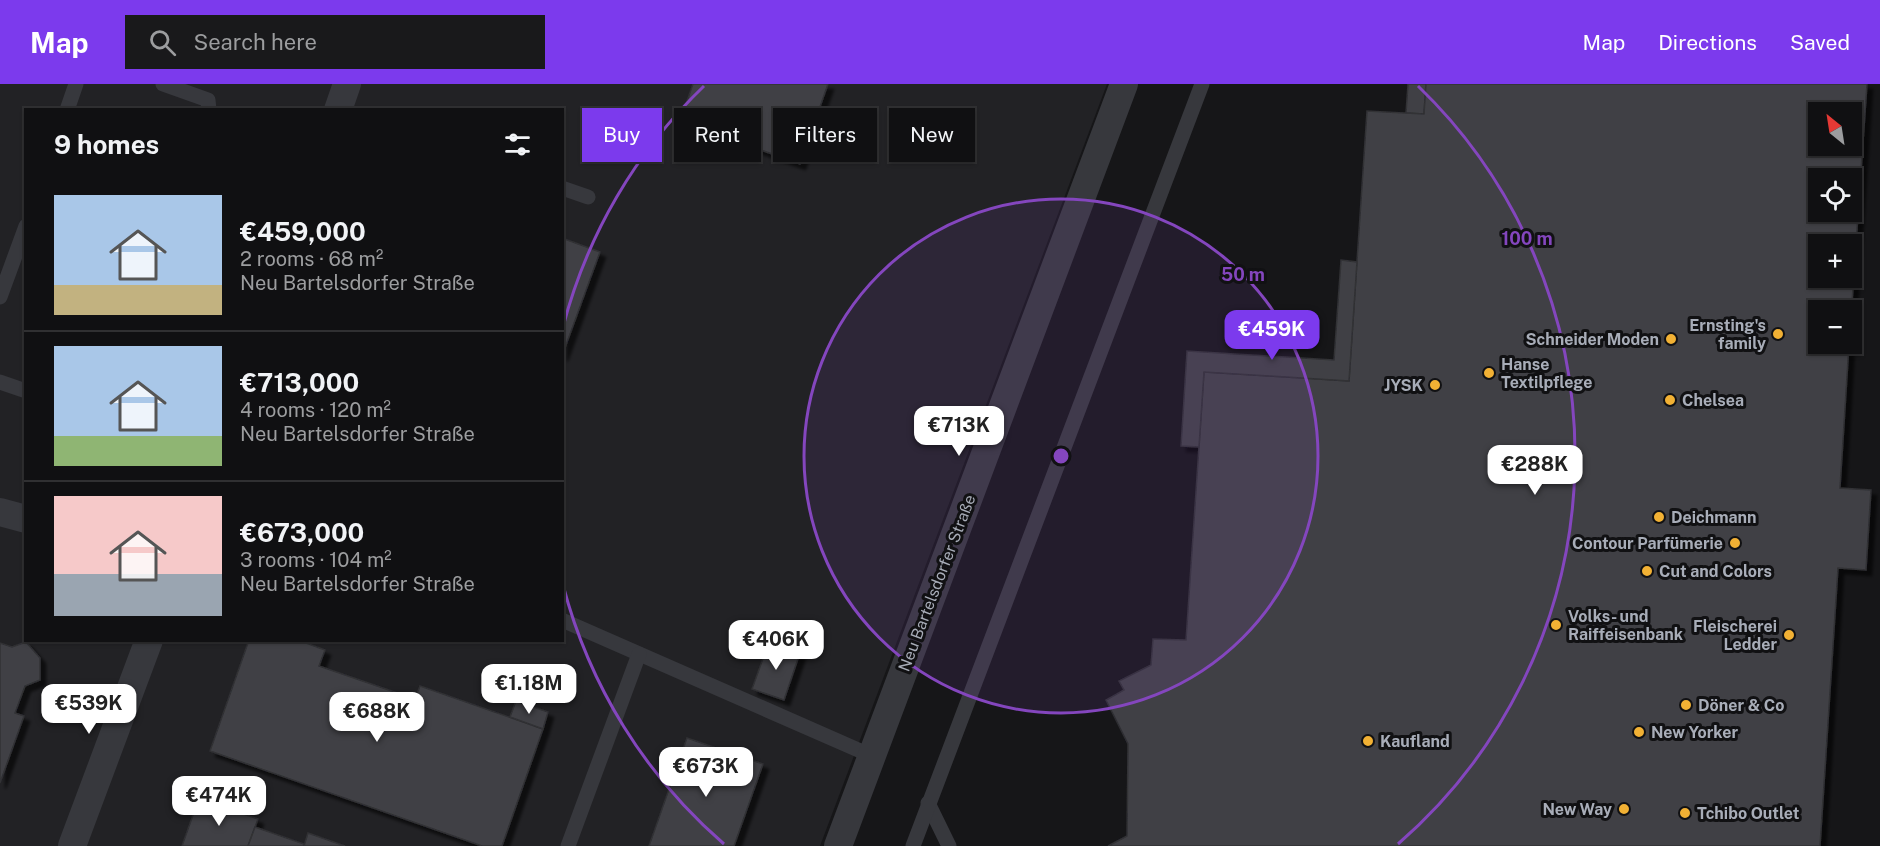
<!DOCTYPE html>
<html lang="en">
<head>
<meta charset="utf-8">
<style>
  :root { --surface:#101012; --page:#19191b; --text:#f1f3f6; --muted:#9c9d9f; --line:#303032; --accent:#7c3aed }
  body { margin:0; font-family:"Public Sans",sans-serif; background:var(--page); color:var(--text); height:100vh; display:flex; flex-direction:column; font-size:22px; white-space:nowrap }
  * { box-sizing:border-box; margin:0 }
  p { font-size:20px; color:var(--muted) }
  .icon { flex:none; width:33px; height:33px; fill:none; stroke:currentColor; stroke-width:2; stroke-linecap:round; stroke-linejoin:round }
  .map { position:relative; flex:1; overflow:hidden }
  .panel { position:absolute; left:24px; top:24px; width:540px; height:534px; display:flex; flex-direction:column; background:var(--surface); border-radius:0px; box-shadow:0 2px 4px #0004,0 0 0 2px var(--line) }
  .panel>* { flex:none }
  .hud { position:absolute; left:582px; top:24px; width:570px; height:54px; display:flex; gap:12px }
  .needle { width:39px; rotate:330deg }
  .controls { position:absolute; left:1808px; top:18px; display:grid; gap:12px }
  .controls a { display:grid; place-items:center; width:54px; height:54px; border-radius:0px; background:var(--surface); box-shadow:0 2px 4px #0004,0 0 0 2px var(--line); font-size:30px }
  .price { position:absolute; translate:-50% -51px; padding:0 14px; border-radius:12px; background:#fff; color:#222; font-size:20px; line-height:39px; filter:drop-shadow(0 2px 3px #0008) }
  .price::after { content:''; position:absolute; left:50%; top:36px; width:18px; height:14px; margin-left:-9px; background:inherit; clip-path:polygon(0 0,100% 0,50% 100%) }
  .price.selected { background:var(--accent); color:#fff }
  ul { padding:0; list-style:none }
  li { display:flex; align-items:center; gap:18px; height:150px; padding:0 30px }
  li+li { border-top:2px solid var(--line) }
  li span { display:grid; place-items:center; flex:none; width:168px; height:120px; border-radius:0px; color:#555 }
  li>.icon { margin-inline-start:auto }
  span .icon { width:72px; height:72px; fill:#fffc; stroke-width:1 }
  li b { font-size:26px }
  h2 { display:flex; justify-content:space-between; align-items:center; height:72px; padding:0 30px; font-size:26px }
  .chip { padding:0 21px; border-radius:0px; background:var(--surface); box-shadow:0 2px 4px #0004,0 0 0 2px var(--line); font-size:21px; line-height:54px }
  .chip.selected { background:var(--accent); color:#fff }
  header { display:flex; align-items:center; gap:36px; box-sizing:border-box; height:84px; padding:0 30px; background:var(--accent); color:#fff }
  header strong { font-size:28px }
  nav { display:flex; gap:33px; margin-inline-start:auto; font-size:21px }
  .search { width:420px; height:54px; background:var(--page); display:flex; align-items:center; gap:15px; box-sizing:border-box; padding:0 21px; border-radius:0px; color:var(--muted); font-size:22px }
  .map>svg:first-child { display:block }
  .built { fill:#222225; fill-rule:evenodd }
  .building { fill:#404145; stroke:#303034; stroke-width:1.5; fill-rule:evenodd; filter:url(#shadow) }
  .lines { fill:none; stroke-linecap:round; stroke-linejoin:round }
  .service { stroke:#37383d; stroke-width:15 }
  .minor { stroke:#37383d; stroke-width:28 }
  .ring { fill:none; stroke:#8446be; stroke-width:3 }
  .poi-dot { fill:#f2b134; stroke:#111113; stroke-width:2 }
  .labels { text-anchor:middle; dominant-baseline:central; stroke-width:6; stroke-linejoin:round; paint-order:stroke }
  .poi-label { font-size:16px; font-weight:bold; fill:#a8adb8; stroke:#111113; text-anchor:start }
  .street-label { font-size:16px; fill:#a8adb8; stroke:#111113 }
  .centre { fill:#8446be; stroke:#111113; stroke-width:3 }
  .ring-label { font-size:18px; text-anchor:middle; font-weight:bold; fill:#8446be; stroke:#111113; stroke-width:6; stroke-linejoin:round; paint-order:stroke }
</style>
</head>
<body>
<header>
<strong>Map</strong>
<div class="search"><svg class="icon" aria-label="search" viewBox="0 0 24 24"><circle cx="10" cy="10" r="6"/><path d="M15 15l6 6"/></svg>Search here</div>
<nav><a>Map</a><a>Directions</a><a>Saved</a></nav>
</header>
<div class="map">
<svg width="1880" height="762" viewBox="0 0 1880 762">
  <defs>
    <filter id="shadow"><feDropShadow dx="5.5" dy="5.5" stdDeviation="1.5" flood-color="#0009"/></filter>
  </defs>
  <rect width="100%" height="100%" fill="#161618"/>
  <path class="built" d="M0 0H1107L820 762H0ZM26 26H562V556H26Z"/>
  <g class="building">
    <polygon points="693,0 828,0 800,80 680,37"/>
    <polygon points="1408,0 1426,0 1424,30 1406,29"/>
    <path d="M1426 0H1867L1851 233V226H1818V260H1849L1840 404 1871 406 1866 486 1838 484 1820 762H1108L1127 752 1128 660 1106 616 1124 606 1119 597 1151 581 1153 555 1186 556 1204 288 1349 297 1367 27 1424 30ZM1818 28H1851V62H1818ZM1818 94H1851V128H1818ZM1818 160H1851V194H1818Z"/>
    <polygon points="562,154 600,168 562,272"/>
    <polygon points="1341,176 1357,178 1349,297 1204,288 1199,363 1181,362 1187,267 1334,276"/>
    <polygon points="249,556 298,556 325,566 319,582 415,615 420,602 543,645 502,762 482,762 210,667"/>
    <polygon points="26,558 40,574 40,596 25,602 15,629 24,632 0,699 0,559 12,563"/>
    <polygon points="769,558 800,569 784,616 752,605"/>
    <polygon points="516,617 548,628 543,645 510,633"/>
    <polygon points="687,654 763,680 734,762 649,762"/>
    <polygon points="199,714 258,735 248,762 182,762"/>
    <polygon points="255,743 304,760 304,762 248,762"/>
    <polygon points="308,749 345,762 304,762"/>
  </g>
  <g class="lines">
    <g class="service">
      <polyline points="163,0 208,16 209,26"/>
      <polyline points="67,26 76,0"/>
      <polyline points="562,104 588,113"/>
      <polyline points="0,213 26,142"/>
      <polyline points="0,298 26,307"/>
      <polyline points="562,536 872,672"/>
      <polyline points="928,719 949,762"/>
      <polyline points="568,762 639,570"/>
      <polyline points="913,762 1202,0"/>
    </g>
    <g class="minor">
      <polyline points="338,26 347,0"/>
      <polyline points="0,428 26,435"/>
      <polyline points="72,762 149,556"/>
      <polyline points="838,762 1124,0"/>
    </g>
  </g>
  <circle cx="1061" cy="372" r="257" fill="#8446be" fill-opacity=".12"/>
  <g class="ring">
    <circle cx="1061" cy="372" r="257"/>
    <path d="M724 760A514 514 0 0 1 563 501M563 243A514 514 0 0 1 704 2M1418 2A514 514 0 0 1 1398 760"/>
  </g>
  <g class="poi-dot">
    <circle cx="1778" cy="250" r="6"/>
    <circle cx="1671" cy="255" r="6"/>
    <circle cx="1489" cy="289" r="6"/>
    <circle cx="1435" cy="301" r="6"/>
    <circle cx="1670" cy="316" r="6"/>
    <circle cx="1659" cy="433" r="6"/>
    <circle cx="1735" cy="459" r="6"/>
    <circle cx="1647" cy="487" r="6"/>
    <circle cx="1556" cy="541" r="6"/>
    <circle cx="1789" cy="551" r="6"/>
    <circle cx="1686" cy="621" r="6"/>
    <circle cx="1639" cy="648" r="6"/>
    <circle cx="1368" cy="657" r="6"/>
    <circle cx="1624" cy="725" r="6"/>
    <circle cx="1685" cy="729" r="6"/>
  </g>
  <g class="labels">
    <g class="poi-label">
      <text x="1766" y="241" text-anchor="end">Ernsting's<tspan x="1766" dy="18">family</tspan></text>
      <text x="1659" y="255" text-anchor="end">Schneider Moden</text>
      <text x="1501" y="280">Hanse<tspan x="1501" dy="18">Textilpflege</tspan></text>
      <text x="1423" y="301" text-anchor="end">JYSK</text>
      <text x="1682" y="316">Chelsea</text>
      <text x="1671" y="433">Deichmann</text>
      <text x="1723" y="459" text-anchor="end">Contour Parfümerie</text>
      <text x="1659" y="487">Cut and Colors</text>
      <text x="1568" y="532">Volks- und<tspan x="1568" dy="18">Raiffeisenbank</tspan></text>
      <text x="1777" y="542" text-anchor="end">Fleischerei<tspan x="1777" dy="18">Ledder</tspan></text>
      <text x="1698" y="621">Döner &amp; Co</text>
      <text x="1651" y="648">New Yorker</text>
      <text x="1380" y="657">Kaufland</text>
      <text x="1612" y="725" text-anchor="end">New Way</text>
      <text x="1697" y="729">Tchibo Outlet</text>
    </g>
    <g class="street-label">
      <text transform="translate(937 499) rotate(-69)">Neu Bartelsdorfer Straße</text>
    </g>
  </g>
  <circle cx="1061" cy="372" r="9" class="centre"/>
  <g class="ring-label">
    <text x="1527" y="161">100 m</text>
    <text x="1243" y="197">50 m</text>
  </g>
</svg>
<div class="controls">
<a><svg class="needle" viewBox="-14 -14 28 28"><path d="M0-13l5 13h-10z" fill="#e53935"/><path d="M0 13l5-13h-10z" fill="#9c9d9f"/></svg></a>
<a><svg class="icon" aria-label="locate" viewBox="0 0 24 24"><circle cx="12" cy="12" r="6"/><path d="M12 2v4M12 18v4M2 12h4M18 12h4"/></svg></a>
<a>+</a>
<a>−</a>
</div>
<b class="price selected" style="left:1272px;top:277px">€459K</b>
<b class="price" style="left:959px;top:373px">€713K</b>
<b class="price" style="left:1535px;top:412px">€288K</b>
<b class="price" style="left:776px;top:587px">€406K</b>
<b class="price" style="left:529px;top:631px">€1.18M</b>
<b class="price" style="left:89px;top:651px">€539K</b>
<b class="price" style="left:377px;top:659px">€688K</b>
<b class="price" style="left:706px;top:714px">€673K</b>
<b class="price" style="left:219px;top:743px">€474K</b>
<div class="hud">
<a class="chip selected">Buy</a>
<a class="chip">Rent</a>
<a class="chip">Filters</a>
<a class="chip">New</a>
</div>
<section class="panel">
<h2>9 homes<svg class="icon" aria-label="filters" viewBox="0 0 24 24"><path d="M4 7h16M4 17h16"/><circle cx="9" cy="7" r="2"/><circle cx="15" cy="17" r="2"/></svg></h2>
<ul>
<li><span style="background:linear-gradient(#a9c7e8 75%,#c2b280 0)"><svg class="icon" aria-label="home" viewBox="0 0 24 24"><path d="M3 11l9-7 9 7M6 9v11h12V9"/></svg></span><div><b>€459,000</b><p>2 rooms · 68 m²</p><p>Neu Bartelsdorfer Straße</p></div></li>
<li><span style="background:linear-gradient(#a9c7e8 75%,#8fb573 0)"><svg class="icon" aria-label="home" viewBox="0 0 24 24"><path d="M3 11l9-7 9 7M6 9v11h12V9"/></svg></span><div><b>€713,000</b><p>4 rooms · 120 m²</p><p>Neu Bartelsdorfer Straße</p></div></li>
<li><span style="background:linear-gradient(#f6c9c9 65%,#9aa5b1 0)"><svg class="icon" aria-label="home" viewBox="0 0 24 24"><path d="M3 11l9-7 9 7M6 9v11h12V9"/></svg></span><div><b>€673,000</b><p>3 rooms · 104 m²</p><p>Neu Bartelsdorfer Straße</p></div></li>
</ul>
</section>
</div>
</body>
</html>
